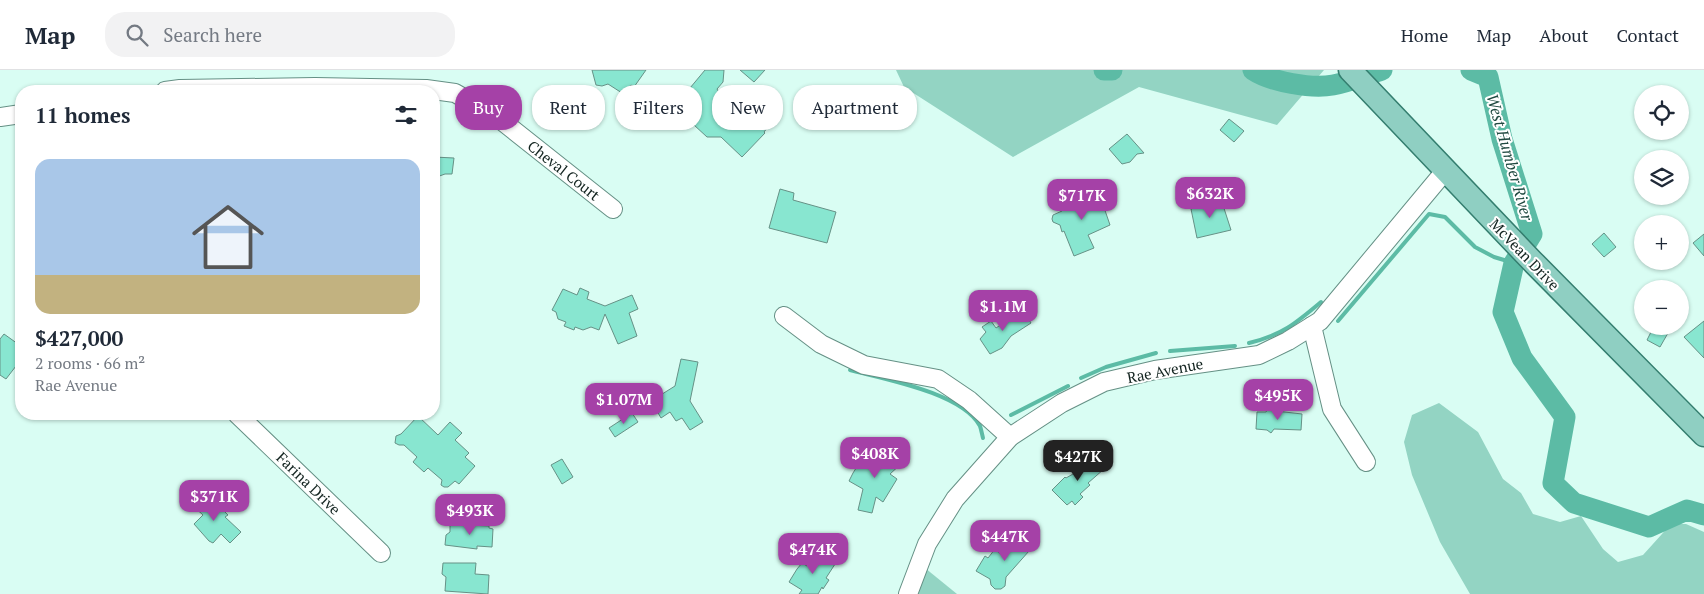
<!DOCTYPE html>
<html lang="en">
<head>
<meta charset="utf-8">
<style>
  :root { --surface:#fff; --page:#f2f2f3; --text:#1f2937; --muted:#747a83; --line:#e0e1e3; --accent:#a541a7 }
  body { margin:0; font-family:"PT Serif",serif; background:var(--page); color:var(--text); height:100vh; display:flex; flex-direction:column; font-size:19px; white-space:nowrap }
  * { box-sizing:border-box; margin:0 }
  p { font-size:16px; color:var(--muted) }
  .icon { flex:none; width:28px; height:28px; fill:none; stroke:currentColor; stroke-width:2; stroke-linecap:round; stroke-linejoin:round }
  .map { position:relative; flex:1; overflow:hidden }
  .side { position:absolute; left:15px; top:15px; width:425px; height:335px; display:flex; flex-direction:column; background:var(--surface); border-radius:20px; box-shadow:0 1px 4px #0004 }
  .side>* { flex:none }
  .top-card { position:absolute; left:455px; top:15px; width:475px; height:45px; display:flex; gap:10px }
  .buttons { position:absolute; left:1634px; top:15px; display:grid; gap:10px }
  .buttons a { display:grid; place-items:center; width:55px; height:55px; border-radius:50%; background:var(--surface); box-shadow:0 1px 4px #0004; font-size:25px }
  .price { position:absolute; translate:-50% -42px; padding:0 11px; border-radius:10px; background:var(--accent); color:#fff; font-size:16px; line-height:32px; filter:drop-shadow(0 1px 2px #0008) }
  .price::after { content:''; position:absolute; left:50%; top:30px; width:15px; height:11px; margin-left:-8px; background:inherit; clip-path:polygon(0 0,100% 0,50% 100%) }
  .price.selected { background:#222; color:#fff }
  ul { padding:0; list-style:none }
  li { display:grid; align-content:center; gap:10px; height:265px; padding:0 20px }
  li+li { border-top:1px solid var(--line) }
  li span { display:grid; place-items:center; height:155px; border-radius:15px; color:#555 }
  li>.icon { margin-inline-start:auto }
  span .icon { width:90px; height:90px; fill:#fffc; stroke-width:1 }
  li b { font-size:21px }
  h2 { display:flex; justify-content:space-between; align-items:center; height:60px; padding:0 20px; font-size:21px }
  .chip { padding:0 18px; border-radius:20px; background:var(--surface); box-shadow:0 1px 4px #0004; font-size:18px; line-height:45px }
  .chip.selected { background:var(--accent); color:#fff }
  header { display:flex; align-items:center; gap:30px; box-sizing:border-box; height:70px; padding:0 25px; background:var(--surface); border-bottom:1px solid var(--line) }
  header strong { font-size:24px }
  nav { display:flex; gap:28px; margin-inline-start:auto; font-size:18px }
  .search { width:350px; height:45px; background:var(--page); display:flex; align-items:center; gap:12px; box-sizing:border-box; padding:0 18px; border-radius:20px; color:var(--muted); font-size:19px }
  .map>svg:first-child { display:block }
  .green { fill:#93d4c3 }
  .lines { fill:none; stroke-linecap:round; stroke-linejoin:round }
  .stream { stroke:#5cbba5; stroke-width:4 }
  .river { stroke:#5cbba5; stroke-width:21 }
  .building { fill:#88e6d0; stroke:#669186 }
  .minor-casing { stroke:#659085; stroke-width:20 }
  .major-casing { stroke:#347e6f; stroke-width:25 }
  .minor { stroke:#fff; stroke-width:18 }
  .major { stroke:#8fcfc2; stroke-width:22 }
  .labels { text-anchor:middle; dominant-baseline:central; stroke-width:4; stroke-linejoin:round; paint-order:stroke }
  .street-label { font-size:15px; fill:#132420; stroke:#fff }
  .water-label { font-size:16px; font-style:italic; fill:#1f4940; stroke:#fff }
</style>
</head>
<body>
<header>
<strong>Map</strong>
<div class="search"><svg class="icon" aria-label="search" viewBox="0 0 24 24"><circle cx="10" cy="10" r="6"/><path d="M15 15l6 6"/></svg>Search here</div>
<nav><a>Home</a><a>Map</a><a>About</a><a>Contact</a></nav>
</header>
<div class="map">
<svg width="1704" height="524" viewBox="0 0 1704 524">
  <rect width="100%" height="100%" fill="#d9fdf3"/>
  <g class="green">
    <polygon points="896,0 1324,0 1277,55 1139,17 1013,87 904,17"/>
    <polygon points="1439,333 1478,362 1503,409 1521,423 1533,444 1560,452 1581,446 1603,479 1618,492 1643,485 1671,454 1686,454 1704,462 1704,524 1470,524 1440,472 1412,405 1404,372 1412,345"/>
    <polygon points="925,498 957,524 916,524"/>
  </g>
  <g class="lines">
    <g class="stream">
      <polyline points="1338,251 1429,144 1445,147 1475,177 1494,187 1514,193"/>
      <path d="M1249 273C1282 265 1295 254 1321 232"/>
      <polyline points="1170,281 1235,276"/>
      <path d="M850 300C884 309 962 323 980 356 981 359 982 364 983 368"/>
      <polyline points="1081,308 1106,297 1156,283"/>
      <polyline points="1011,345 1068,316"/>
    </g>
    <g class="river">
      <polyline points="1104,0 1112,0"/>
      <path d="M1253 0C1271 12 1312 19 1333 15 1349 12 1366 5 1382 0"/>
      <polyline points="1471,0 1488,7 1502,69 1532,164 1514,193 1503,242 1522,288 1565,347 1553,413 1574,433 1649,457 1687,440 1704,445"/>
    </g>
  </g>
  <g class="building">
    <polygon points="592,0 646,0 634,17 631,15 622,23 608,14 602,16 596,15"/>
    <polygon points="705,0 724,0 723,12 717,19 722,27 738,40 745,40 757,51 762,50 766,52 768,57 764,62 765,63 742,87 721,67 707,67 694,55 694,42 680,30"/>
    <polygon points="740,0 765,0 754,12"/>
    <polygon points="1229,49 1244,61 1234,72 1220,60"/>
    <polygon points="1127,64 1144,83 1137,84 1130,92 1122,94 1109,79"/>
    <polygon points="434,87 454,88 452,104 445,104 434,108"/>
    <polygon points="780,119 794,123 793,130 836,142 827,173 769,158"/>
    <polygon points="1095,121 1099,123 1110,155 1088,165 1094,178 1074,186 1064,161 1062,162 1060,155 1053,152 1052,149 1053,145 1062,141 1061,137 1068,133 1069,128 1074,126 1087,131 1090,123"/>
    <polygon points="1221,129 1231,160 1197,168 1191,139 1192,139 1192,136"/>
    <polygon points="1604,163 1616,177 1604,187 1592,174"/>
    <polygon points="1704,164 1704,186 1693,173"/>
    <polygon points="580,218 589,222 587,229 605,236 632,225 638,239 629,243 637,266 618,274 605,244 599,260 591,257 583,260 575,257 574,260 564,256 566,252 558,249 556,242 552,240 563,219 577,225"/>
    <polygon points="1023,240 1031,253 1011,266 1002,278 990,284 980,269 986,262 982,257 991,251 996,258"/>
    <polygon points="1704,251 1704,288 1684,267"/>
    <polygon points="1654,256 1672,256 1660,277 1647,270"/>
    <polygon points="4,264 18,274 16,278 21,282 21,300 16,296 6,309 0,305 0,269"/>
    <polygon points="681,289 698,292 690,331 703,352 690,360 682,348 676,351 670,342 661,348 651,331 675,316"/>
    <polygon points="1267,340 1302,344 1301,360 1274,359 1271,363 1267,360 1256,359 1257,342 1266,342"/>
    <polygon points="632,343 638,352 615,367 609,358"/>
    <polygon points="418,346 438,365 450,352 462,363 455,370 469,383 465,387 475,396 459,414 455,411 448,417 444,417 441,415 442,410 428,398 424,402 413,392 417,387 404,375 399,375 395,373 396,366 401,364"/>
    <polygon points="890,379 902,393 890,404 897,409 883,432 876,427 872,443 858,440 863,419 849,411 853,403 863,387 873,393"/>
    <polygon points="1093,387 1104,399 1088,413 1090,415 1080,424 1083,427 1075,435 1072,431 1067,435 1052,420 1065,407 1066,408 1073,404"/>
    <polygon points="562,389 573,407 562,414 551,395"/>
    <polygon points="204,426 219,440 221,438 228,445 225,447 241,462 230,473 221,464 213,473 209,471 194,454 203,445 193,436"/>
    <polygon points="450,454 489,456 489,458 493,459 492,477 477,476 477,479 445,475 446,465 450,462"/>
    <polygon points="1026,462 1037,472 1006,507 1005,516 1001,519 995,519 991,515 990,509 976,501 985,486 988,488 995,479 1004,487"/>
    <polygon points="824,483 837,491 826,508 829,510 823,519 822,517 818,524 799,524 802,520 789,512 797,499 802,493 807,496 813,487 819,491"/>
    <polygon points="443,493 476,493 475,504 489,505 488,524 445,521 446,507 442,504"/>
  </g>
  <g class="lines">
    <g class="minor-casing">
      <g id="minor">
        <polyline points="165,21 180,19 315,17 426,19 455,23 497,47 613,139"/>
        <polyline points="0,47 21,44"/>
        <polyline points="784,246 821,274 864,295 938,309 969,330 1010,367"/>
        <polyline points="1312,256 1332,339 1366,392"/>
        <polyline points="237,344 381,483"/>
        <polyline points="908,524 927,474 955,429 1010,367 1062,333 1104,312 1155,300 1259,285 1288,271 1320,251 1445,101"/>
      </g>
    </g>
    <g class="major-casing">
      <polyline id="major" points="1350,0 1532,191 1704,365"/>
    </g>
    <use href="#minor" class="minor"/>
    <use href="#major" class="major"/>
  </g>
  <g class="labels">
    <g class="street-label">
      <text transform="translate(564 100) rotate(38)">Cheval Court</text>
      <text transform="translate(1525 184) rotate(46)">McVean Drive</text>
      <text transform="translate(1165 300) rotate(-11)">Rae Avenue</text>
      <text transform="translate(309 413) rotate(44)">Farina Drive</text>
    </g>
    <g class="water-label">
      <text transform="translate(1510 87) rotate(74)">West Humber River</text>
    </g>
  </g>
</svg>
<div class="buttons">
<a><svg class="icon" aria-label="locate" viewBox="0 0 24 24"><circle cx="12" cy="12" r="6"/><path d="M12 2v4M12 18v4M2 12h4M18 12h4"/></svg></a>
<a><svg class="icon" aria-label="layers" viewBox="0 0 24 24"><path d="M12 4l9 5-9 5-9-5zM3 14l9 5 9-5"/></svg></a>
<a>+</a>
<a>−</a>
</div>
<b class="price" style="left:1210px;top:149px">$632K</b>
<b class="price" style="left:1082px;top:151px">$717K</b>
<b class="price" style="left:1003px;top:262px">$1.1M</b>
<b class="price" style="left:1278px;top:351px">$495K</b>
<b class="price" style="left:624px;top:355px">$1.07M</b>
<b class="price" style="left:875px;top:409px">$408K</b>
<b class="price selected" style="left:1078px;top:412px">$427K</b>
<b class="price" style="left:214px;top:452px">$371K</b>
<b class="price" style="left:470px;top:466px">$493K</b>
<b class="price" style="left:1005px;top:492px">$447K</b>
<b class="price" style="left:813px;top:505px">$474K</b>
<div class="top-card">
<a class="chip selected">Buy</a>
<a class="chip">Rent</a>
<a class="chip">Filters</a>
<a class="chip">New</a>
<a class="chip">Apartment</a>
</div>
<section class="side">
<h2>11 homes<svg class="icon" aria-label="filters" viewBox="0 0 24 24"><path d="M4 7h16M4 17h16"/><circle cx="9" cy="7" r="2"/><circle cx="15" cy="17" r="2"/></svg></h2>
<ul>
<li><span style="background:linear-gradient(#a9c7e8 75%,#c2b280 0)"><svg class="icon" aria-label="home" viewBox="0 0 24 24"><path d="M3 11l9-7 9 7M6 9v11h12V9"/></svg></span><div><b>$427,000</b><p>2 rooms · 66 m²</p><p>Rae Avenue</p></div></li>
</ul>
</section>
</div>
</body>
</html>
